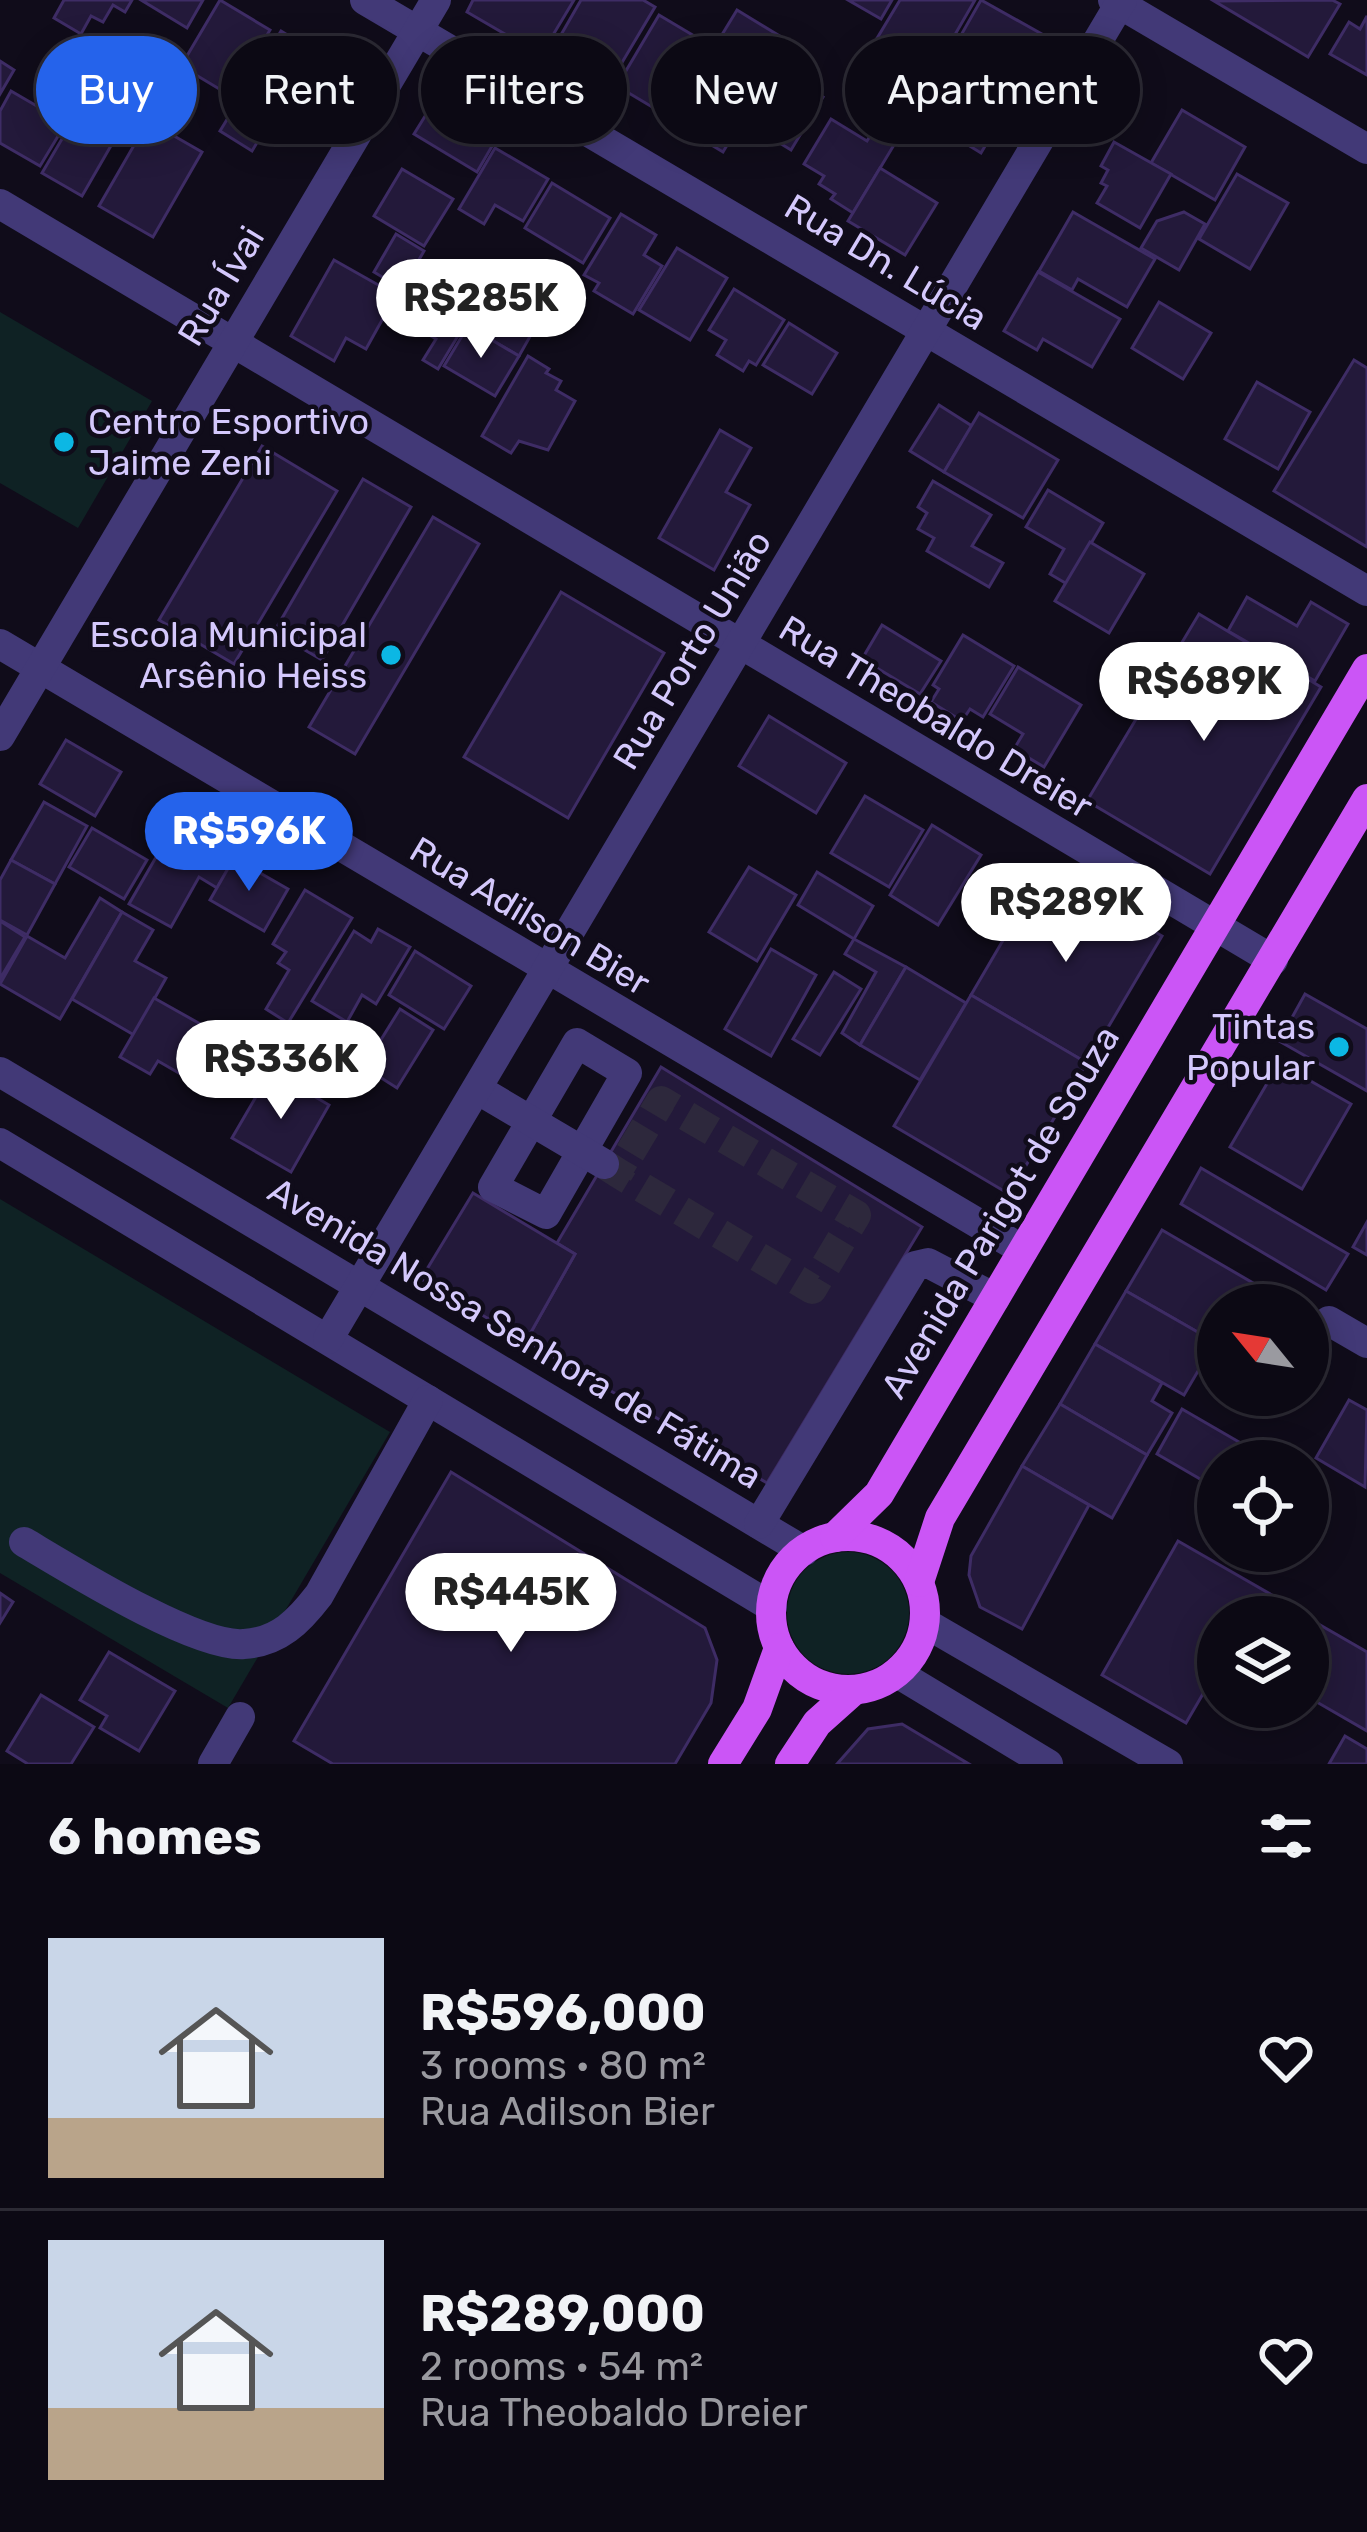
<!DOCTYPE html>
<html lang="en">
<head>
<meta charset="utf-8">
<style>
  :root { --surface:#0c0914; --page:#15121d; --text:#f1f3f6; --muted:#9a9aa0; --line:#2c2a34; --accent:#2563eb }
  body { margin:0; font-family:Rubik,sans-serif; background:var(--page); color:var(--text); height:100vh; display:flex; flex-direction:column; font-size:45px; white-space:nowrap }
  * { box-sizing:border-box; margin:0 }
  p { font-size:39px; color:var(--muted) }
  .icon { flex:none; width:66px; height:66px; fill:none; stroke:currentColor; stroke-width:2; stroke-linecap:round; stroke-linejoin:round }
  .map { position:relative; height:1764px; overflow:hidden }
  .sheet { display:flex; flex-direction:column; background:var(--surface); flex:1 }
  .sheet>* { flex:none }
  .guide { position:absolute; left:36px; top:36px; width:1296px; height:108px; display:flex; gap:24px }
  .needle { width:78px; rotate:300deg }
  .fabs { position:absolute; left:1197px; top:1284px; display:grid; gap:24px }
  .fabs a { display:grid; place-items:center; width:132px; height:132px; border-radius:50%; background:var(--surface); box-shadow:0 6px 30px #0003,0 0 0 3px var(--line); font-size:60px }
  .price { position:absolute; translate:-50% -102px; padding:0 27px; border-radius:42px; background:#fff; color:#222; font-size:39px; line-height:78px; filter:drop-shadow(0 3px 6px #0008) }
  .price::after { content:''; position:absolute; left:50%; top:72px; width:36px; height:27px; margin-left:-18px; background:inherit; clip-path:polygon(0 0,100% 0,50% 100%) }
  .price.current { background:var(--accent); color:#fff }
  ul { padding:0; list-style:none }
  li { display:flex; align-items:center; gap:36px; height:300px; padding:0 48px }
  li+li { border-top:3px solid var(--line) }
  li span { display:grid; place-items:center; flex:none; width:336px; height:240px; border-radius:0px; color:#555 }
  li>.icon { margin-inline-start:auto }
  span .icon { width:144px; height:144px; fill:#fffc; stroke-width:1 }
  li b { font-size:51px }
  h2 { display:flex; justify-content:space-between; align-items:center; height:144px; padding:0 48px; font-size:51px }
  .chip { padding:0 42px; border-radius:54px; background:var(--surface); box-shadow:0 6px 30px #0003,0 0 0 3px var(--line); font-size:42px; line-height:108px }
  .chip.current { background:var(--accent); color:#fff }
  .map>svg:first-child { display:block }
  .green { fill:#0f2224 }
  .building { fill:#23193a; stroke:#3e2c65; stroke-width:3 }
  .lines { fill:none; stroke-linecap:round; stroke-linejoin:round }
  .minor-tunnel { stroke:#2d283c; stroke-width:30; stroke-dasharray:30 15; stroke-linecap:butt }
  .minor { stroke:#423977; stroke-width:30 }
  .major { stroke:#cb55f6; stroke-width:30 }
  .poi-dot { fill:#0cb7e4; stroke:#100c1a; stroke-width:4.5 }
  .labels { text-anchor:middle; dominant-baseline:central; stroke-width:9; stroke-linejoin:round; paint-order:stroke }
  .street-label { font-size:36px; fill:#d4c8fc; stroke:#100c1a }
  .poi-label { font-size:36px; fill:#d4c8fc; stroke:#100c1a; text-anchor:end }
</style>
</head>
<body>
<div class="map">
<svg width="1367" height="1764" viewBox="0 0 1367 1764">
  <rect width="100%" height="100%" fill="#100c1a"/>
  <g class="green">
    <polygon points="0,312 152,401 78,528 0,483"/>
    <polygon points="0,1199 390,1432 228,1708 0,1573"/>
    <circle cx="848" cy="1613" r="61"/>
  </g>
  <g class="building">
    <polygon points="64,0 132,0 125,12 113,5 103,22 91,16 81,34 54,18"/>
    <polygon points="141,0 203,0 187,28"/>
    <polygon points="220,0 270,30 231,96 181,66"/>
    <polygon points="473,0 574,0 541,55 467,12"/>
    <polygon points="581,0 643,0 655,7 611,81 554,47"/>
    <polygon points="848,0 892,0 881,19"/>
    <polygon points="900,0 975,0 927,83 870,50"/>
    <polygon points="981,0 1049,38 1008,107 957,78 971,54 956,44"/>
    <polygon points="1332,0 1340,4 1308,57 1214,1"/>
    <polygon points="737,10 783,38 767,64 823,97 791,150 742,120 723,152 670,120"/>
    <polygon points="659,15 706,43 664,114 617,86"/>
    <polygon points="1367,16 1367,75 1330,54 1349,22 1360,29"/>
    <polygon points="281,31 331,62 288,132 270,121 252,151 220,131"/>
    <polygon points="0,61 14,70 0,94"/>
    <polygon points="106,64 127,76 97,126 116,137 82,196 42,173"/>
    <polygon points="975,88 1008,107 981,153 947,132"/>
    <polygon points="11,91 66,123 40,166 0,143 0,111"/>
    <polygon points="440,92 502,129 477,172 414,134"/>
    <polygon points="891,102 912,115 853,213 831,199 835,194 819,184 824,176 804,164 831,119 867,141"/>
    <polygon points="1182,110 1245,147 1215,200 1151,163"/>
    <polygon points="148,121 202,152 153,237 99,206"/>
    <polygon points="1114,142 1171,174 1140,228 1097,203 1107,186 1101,183 1108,170 1101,166"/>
    <polygon points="495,148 548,179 523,221 495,205 484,224 459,209"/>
    <polygon points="880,168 937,203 905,255 848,221"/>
    <polygon points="402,169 453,199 424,246 374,216"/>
    <polygon points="1237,174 1288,203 1250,269 1199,239"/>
    <polygon points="552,183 610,218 583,263 525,228"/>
    <polygon points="1073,212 1155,259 1127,307 1078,279 1072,290 1039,271"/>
    <polygon points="1184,212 1205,224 1179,270 1141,248 1157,221"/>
    <polygon points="621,214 656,235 644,255 662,266 633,314 594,291 599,283 584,275"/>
    <polygon points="396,234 424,251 402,289 374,272"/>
    <polygon points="677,248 727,278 690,340 639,310"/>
    <polygon points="334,260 396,295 366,349 346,338 334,361 291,336"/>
    <polygon points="421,266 479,301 438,369 423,360 436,339 392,313"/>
    <polygon points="1038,272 1120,319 1092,367 1043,339 1037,350 1004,331"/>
    <polygon points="734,289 784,320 756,365 749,361 743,371 717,355 726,340 709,330"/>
    <polygon points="515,302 541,317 519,356 492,340"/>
    <polygon points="1159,302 1211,333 1183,379 1132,348"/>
    <polygon points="789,323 837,353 812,394 763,365"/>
    <polygon points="468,326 519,356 495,396 444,366"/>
    <polygon points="528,356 549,369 546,373 561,381 556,390 575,401 548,450 519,441 511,453 482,436"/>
    <polygon points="1354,360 1367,368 1367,547 1274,491"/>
    <polygon points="1257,382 1310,412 1278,469 1225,439"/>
    <polygon points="939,405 972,426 944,472 910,451"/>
    <polygon points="979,413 1058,460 1023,518 944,472"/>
    <polygon points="720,430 751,448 726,492 750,505 714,570 659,538"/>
    <polygon points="262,446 337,491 234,664 159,620"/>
    <polygon points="363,479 411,507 322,660 274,632"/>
    <polygon points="933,481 991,515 972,546 1003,563 989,587 927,551 934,538 918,529 927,513 918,507"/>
    <polygon points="1048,490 1103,523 1067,584 1050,574 1064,549 1026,527"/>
    <polygon points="433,517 479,544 355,754 309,727"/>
    <polygon points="1090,542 1144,574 1109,633 1055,601"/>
    <polygon points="561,592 664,653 568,818 464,757"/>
    <polygon points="1247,597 1297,626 1311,602 1348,624 1315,681 1228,631"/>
    <polygon points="1199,614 1321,687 1210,874 1087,801"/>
    <polygon points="882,625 941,661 920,694 862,659"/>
    <polygon points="963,635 1014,666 983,717 970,709 962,721 931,702 939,689 933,685"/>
    <polygon points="1018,667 1081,705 1044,767 1014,749 1023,734 990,714"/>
    <polygon points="769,716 846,763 816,813 739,766"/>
    <polygon points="66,740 121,772 95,816 40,784"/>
    <polygon points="865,796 923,830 889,887 831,853"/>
    <polygon points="44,802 87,826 55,884 11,860"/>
    <polygon points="181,814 240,848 217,888 199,877 171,927 129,904"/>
    <polygon points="932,825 981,855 938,925 890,895"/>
    <polygon points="92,828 147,860 124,899 69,867"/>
    <polygon points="234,858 288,889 264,931 210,900"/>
    <polygon points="11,860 55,884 27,935 0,920 0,880"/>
    <polygon points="749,867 796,895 757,961 709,932"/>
    <polygon points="1046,867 1162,936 1087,1063 971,995"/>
    <polygon points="817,872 873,906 854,939 798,905"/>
    <polygon points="305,890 352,918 288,1023 266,1009 289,970 278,963 286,952 273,944"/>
    <polygon points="100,898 122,912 60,1019 0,984 27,936 65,958"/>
    <polygon points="122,912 153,930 135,961 166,978 134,1035 72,999"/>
    <polygon points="0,921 25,937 0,979"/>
    <polygon points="378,929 410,947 376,1004 362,995 347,1022 312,1001 354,931 371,942"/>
    <polygon points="854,939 906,967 860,1045 842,1033 876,972 845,954"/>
    <polygon points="771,949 816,975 771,1056 725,1029"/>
    <polygon points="415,951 471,986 444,1029 389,995"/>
    <polygon points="906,967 966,1003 920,1080 860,1045"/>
    <polygon points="834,972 861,989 820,1055 793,1039"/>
    <polygon points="1305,994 1367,1029 1367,1091 1279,1041"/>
    <polygon points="971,995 1087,1063 1009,1194 894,1126"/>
    <polygon points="154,998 211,1030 184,1076 158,1061 150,1074 120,1057"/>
    <polygon points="400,1009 433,1030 397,1088 364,1067"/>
    <polygon points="1279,1063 1351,1104 1302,1189 1230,1147"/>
    <polygon points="661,1067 922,1227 767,1483 526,1341 575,1254 557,1243"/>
    <polygon points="271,1071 329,1105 291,1172 232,1138"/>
    <polygon points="1201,1168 1348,1254 1326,1290 1181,1204"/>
    <polygon points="473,1193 575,1254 526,1341 421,1279"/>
    <polygon points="1367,1222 1367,1255 1353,1247"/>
    <polygon points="1162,1230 1291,1305 1218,1305 1215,1342 1126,1291"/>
    <polygon points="1126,1291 1215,1342 1184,1395 1095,1344"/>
    <polygon points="1095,1344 1162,1383 1152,1401 1172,1413 1147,1455 1060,1404"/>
    <polygon points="1349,1400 1367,1410 1365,1487 1316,1458"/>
    <polygon points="1060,1404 1147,1455 1112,1518 1022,1466"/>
    <polygon points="1182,1409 1239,1442 1228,1461 1218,1461 1214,1487 1157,1454"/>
    <polygon points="1022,1466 1089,1505 1022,1629 980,1607 969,1575 971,1556"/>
    <polygon points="451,1472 705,1628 717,1660 711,1703 675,1764 333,1764 294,1741"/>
    <polygon points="1178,1541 1284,1602 1275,1617 1218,1617 1218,1668 1186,1723 1102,1675"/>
    <polygon points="0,1593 13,1602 0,1623"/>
    <polygon points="1308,1618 1367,1652 1367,1731 1308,1697"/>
    <polygon points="109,1652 175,1691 139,1751 100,1728 107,1716 80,1700"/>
    <polygon points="41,1695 94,1727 71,1764 28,1764 7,1751"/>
    <polygon points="902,1724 969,1764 837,1764 868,1729"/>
    <polygon points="1345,1736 1367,1749 1367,1764 1329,1764"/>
  </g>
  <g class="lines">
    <polyline class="minor-tunnel" points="604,1164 618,1173 812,1289 856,1215 661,1101 618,1173"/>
    <g class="minor">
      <polyline points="365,0 1367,591"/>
      <polyline points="1113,0 1367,149"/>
      <polyline points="0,204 1273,960"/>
      <polyline points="0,644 1023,1250"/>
      <polyline points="0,736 436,0"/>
      <polygon points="577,1043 627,1073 546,1214 493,1187"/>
      <polyline points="0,1072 804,1551"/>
      <polyline points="477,1089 604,1164"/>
      <polyline points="0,1143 772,1607"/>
      <polyline points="1329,1321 1367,1343"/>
      <polyline points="328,1339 1122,0"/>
      <polyline points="759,1524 915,1266 928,1263 995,1298"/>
      <path d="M24 1542C68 1568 196 1648 244 1644 279 1642 299 1621 319 1595L428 1400"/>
      <polyline points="925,1623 1168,1764"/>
      <polyline points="897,1673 1048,1764"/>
      <polyline points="213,1764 240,1717"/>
    </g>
    <g class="major">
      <circle cx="848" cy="1613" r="77"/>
      <polyline points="835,1537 879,1494 1367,669"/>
      <polyline points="919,1582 940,1518 1367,799"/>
      <polyline points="723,1764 757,1709 779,1648"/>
      <polyline points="790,1764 817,1723 854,1690"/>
    </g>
  </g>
  <g class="poi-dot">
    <circle cx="64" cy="442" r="12"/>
    <circle cx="391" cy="655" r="12"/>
    <circle cx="1339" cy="1047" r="12"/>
  </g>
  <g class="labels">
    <g class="street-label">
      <text transform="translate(886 262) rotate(31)">Rua Dn. Lúcia</text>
      <text transform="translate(221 286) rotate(-59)">Rua Ívai</text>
      <text transform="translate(692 650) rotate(-59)">Rua Porto União</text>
      <text transform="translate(936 717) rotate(31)">Rua Theobaldo Dreier</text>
      <text transform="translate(530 916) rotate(31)">Rua Adilson Bier</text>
      <text transform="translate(1000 1212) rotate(-59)">Avenida Parigot de Souza</text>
      <text transform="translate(515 1333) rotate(31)">Avenida Nossa Senhora de Fátima</text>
    </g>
    <g class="poi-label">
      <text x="88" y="421" text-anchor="start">Centro Esportivo<tspan x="88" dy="41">Jaime Zeni</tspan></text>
      <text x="367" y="634">Escola Municipal<tspan x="367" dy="41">Arsênio Heiss</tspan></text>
      <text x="1315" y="1026">Tintas<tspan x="1315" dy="41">Popular</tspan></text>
    </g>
  </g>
</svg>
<div class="fabs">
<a><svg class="needle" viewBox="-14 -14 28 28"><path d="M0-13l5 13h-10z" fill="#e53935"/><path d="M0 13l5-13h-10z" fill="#9a9aa0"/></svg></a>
<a><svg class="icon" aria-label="locate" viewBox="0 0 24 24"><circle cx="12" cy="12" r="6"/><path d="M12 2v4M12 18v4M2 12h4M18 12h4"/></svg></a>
<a><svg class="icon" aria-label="layers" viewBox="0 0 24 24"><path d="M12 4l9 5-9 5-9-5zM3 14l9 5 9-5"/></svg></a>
</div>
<b class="price" style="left:481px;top:361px">R$285K</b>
<b class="price" style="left:1204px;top:744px">R$689K</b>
<b class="price current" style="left:249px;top:894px">R$596K</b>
<b class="price" style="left:1066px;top:965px">R$289K</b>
<b class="price" style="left:281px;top:1122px">R$336K</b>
<b class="price" style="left:511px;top:1655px">R$445K</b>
<div class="guide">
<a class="chip current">Buy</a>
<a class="chip">Rent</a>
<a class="chip">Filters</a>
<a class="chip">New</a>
<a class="chip">Apartment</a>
</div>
</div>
<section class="sheet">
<h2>6 homes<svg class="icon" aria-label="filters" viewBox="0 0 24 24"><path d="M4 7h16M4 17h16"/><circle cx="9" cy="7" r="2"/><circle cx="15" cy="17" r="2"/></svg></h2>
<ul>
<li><span style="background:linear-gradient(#c9d6e8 75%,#b9a48a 0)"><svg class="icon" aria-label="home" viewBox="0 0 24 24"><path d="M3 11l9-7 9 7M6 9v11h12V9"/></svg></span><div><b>R$596,000</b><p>3 rooms · 80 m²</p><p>Rua Adilson Bier</p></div><svg class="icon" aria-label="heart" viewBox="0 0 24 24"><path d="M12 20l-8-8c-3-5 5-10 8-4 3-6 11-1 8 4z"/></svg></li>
<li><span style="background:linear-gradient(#c9d6e8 70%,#b9a48a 0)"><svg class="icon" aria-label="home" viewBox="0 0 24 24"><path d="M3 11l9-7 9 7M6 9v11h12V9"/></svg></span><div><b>R$289,000</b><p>2 rooms · 54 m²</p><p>Rua Theobaldo Dreier</p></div><svg class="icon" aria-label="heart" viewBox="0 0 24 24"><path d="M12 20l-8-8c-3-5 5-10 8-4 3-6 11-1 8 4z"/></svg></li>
</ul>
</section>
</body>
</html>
